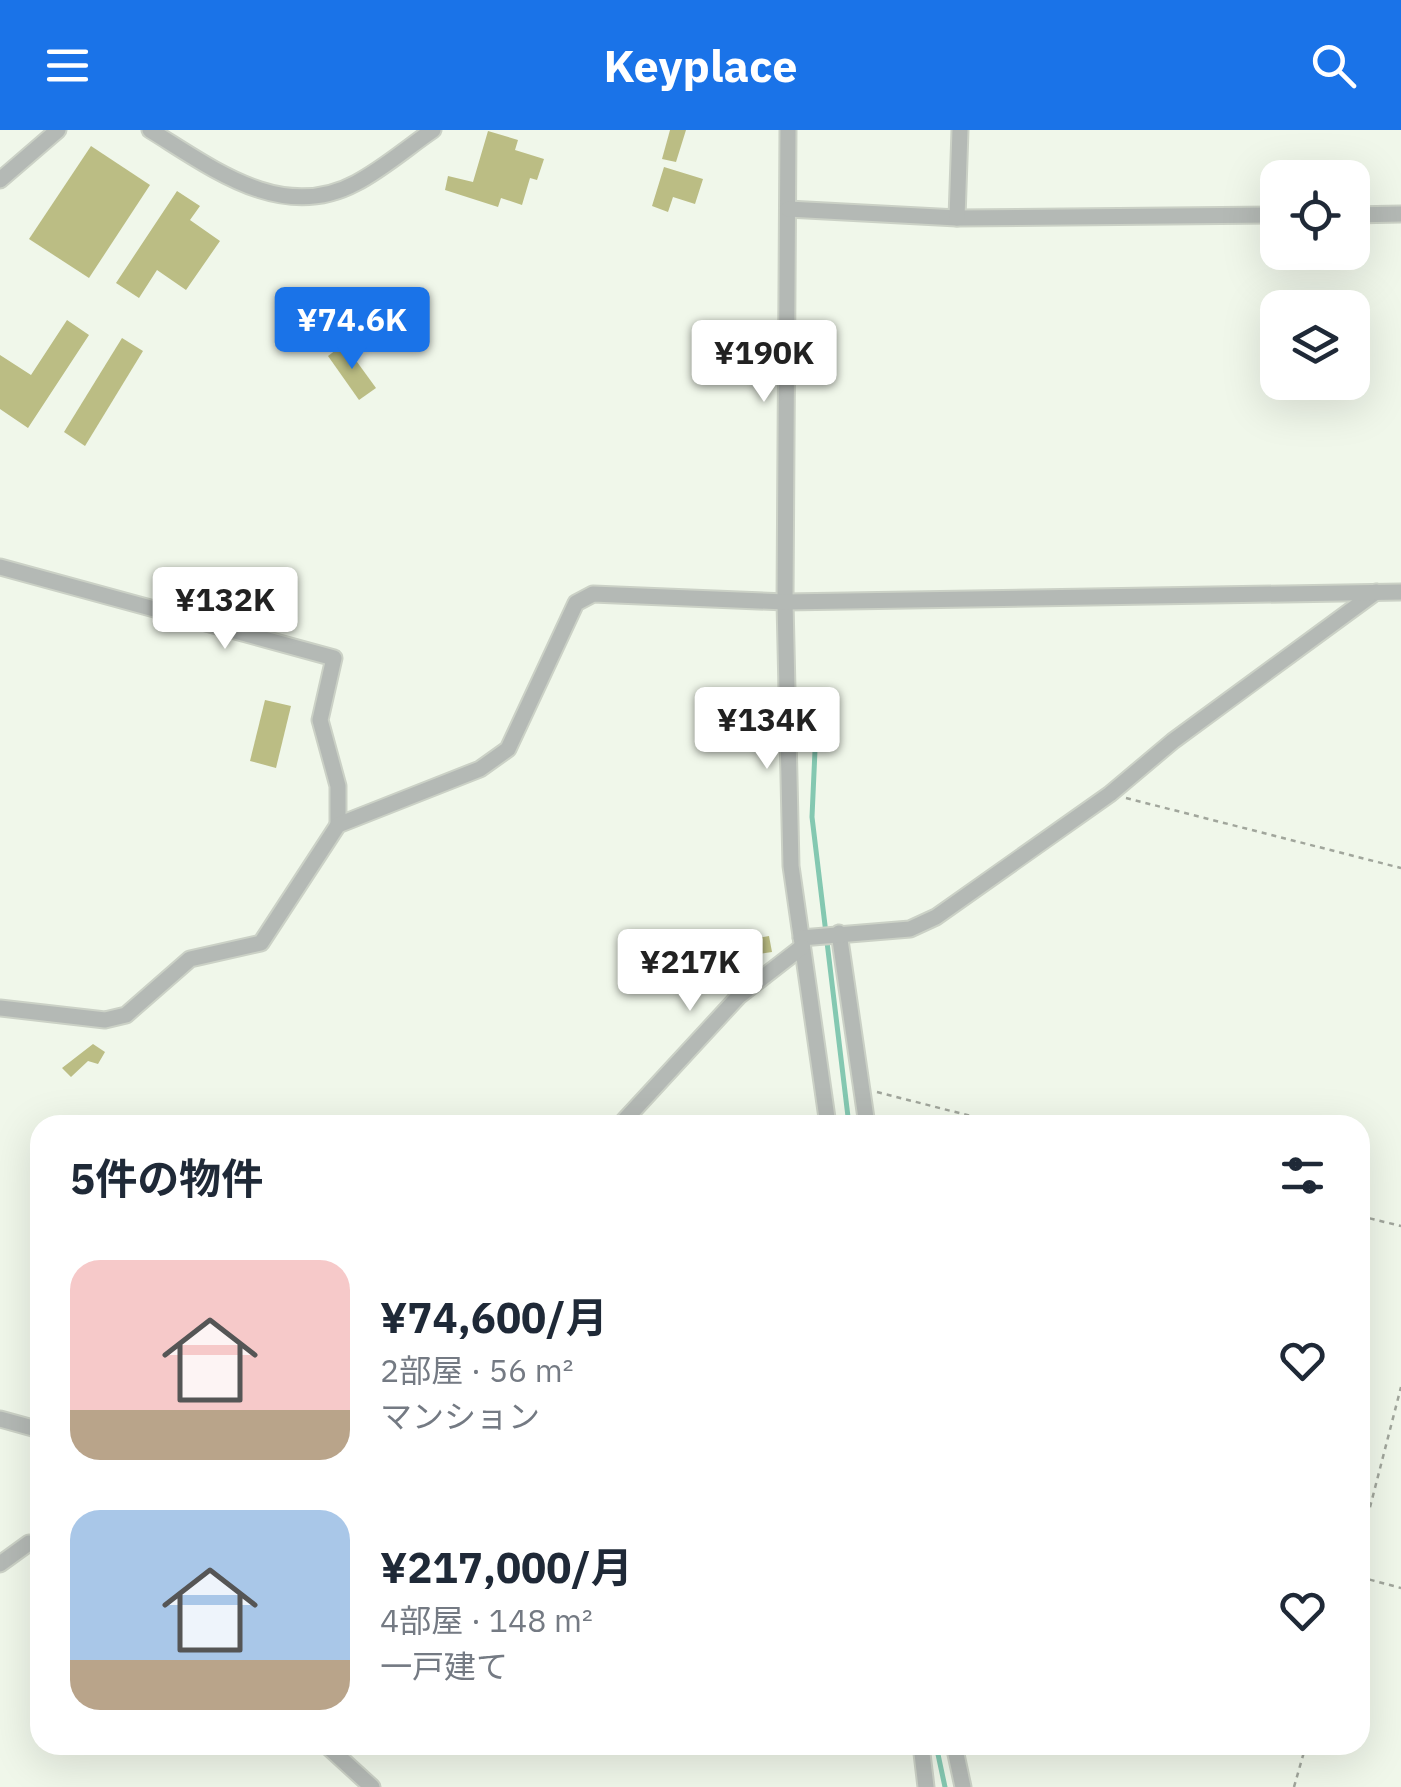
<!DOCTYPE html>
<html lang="ja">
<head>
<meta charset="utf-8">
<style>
  :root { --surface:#fff; --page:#f6f6f7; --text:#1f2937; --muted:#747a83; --accent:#1a73e8 }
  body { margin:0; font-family:"IBM Plex Sans","Noto Sans JP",sans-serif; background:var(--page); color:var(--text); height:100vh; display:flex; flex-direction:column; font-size:38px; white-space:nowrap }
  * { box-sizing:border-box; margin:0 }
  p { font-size:32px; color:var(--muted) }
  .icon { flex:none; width:55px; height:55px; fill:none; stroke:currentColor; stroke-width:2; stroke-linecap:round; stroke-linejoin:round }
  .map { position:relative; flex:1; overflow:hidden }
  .sheet { position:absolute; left:30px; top:985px; width:1340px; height:640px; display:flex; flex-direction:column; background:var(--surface); border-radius:30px; box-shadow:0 10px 40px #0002 }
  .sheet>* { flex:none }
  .buttons { position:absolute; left:1260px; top:30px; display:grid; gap:20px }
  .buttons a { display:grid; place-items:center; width:110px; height:110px; border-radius:20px; background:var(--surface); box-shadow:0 10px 40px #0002; font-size:50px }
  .price { position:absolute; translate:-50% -85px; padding:0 22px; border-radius:10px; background:#fff; color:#222; font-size:32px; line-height:65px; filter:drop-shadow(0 2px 5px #0008) }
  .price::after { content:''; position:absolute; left:50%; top:60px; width:30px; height:22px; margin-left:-15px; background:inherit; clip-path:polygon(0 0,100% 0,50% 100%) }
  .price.on { background:var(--accent); color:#fff }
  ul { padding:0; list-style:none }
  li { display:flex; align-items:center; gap:30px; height:250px; padding:0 40px }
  li span { display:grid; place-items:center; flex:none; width:280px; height:200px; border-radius:30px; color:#555 }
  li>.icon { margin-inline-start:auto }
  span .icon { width:120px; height:120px; fill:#fffc; stroke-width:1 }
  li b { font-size:42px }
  h2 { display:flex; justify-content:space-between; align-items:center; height:120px; padding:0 40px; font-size:42px }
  header { display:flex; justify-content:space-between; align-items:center; height:130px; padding:0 40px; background:var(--accent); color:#fff; font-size:45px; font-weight:700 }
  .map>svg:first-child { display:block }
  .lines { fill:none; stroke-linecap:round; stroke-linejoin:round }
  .stream { stroke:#84c8b1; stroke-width:5 }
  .building { fill:#bbbd84 }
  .minor-casing { stroke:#cbd1c6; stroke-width:19 }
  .path { stroke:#a1a69c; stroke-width:2.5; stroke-dasharray:5 5; stroke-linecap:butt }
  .minor { stroke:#b4b9b5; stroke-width:15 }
</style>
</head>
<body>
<header><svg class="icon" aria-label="menu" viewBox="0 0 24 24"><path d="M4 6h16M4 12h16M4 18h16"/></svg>Keyplace<svg class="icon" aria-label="search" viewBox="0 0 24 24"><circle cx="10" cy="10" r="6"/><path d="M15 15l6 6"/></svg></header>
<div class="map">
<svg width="1401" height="1657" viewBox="0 0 1401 1657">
  <rect width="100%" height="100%" fill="#f0f7ea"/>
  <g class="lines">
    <g class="stream">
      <polyline points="816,598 812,687 849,995"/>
      <polyline points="936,1615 945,1657"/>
    </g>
  </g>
  <g class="building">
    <polygon points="670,0 686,0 676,32 662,29"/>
    <polygon points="488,1 518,10 515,20 544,29 537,50 530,48 522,75 501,68 498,77 445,60 448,46 473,52"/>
    <polygon points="91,16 150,55 89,148 29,109"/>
    <polygon points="664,37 703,49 695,74 673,67 668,82 652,76"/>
    <polygon points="177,61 200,76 190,90 220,111 186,160 157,140 139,168 116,153"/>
    <polygon points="67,190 89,205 28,298 0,279 0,225 31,245"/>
    <polygon points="122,208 143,221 85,316 64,302"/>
    <polygon points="344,214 376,258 359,270 328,226"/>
    <polygon points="265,570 291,576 276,638 250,631"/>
    <polygon points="769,806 772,822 759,824 760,830 740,828 737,812"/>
    <polygon points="93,914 105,922 98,934 88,931 71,947 62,938"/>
  </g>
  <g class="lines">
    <g class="minor-casing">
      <g id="minor">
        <path d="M150 0C212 38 282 93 356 53 383 39 408 17 433 0"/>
        <polyline points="788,0 785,472 791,736 828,995"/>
        <polyline points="0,50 58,0"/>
        <polyline points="788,79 957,88 1278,85"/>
        <polyline points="1352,85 1401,84"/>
        <polyline points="957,88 960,0"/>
        <polyline points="0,437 334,528 320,590 338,656 338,695"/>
        <polyline points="839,803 867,995"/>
        <polyline points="801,808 910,799 936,787 1110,664 1173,611 1376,462"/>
        <polyline points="0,878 105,890 126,885 190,829 261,813 338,695 480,639 508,619 576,473 593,464 785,472 1401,462"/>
        <polyline points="620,995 739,866 802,817"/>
        <polyline points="0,1289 40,1300"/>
        <polyline points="0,1434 29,1413 40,1416"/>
        <polyline points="326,1615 372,1657"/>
        <polyline points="921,1615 926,1657"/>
        <polyline points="954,1615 963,1657"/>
      </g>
    </g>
    <g class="path">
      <polyline points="1126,668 1401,738"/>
      <polyline points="877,962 1006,995"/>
      <polyline points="1360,1086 1401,1096"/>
      <polyline points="1360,1416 1401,1257"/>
      <polyline points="1360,1447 1401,1458"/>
      <polyline points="1294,1657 1306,1615"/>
    </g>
    <use href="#minor" class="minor"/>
  </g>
</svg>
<div class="buttons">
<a><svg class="icon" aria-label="locate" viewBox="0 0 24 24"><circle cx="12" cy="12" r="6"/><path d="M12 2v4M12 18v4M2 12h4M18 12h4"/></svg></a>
<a><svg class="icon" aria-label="layers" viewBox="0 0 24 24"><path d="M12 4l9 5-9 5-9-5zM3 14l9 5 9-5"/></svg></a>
</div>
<b class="price on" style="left:352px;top:242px">¥74.6K</b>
<b class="price" style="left:764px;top:275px">¥190K</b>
<b class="price" style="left:225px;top:522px">¥132K</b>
<b class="price" style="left:767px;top:642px">¥134K</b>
<b class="price" style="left:690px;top:884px">¥217K</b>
<section class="sheet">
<h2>5件の物件<svg class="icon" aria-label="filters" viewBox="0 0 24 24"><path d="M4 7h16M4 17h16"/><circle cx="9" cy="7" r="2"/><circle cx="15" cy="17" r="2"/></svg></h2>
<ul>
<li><span style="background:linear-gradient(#f6c9c9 75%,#b9a48a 0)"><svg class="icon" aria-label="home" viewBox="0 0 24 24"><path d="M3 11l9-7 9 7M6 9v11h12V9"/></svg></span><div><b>¥74,600/月</b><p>2部屋 · 56 m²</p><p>マンション</p></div><svg class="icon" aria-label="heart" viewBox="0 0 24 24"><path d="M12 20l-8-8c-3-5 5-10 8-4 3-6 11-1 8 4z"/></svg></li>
<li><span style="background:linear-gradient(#a9c7e8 75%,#b9a48a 0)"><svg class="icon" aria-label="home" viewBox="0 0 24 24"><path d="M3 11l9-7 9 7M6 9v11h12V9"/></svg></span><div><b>¥217,000/月</b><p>4部屋 · 148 m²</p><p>一戸建て</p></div><svg class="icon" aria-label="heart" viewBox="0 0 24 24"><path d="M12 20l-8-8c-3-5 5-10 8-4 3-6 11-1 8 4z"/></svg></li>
</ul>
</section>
</div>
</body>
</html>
